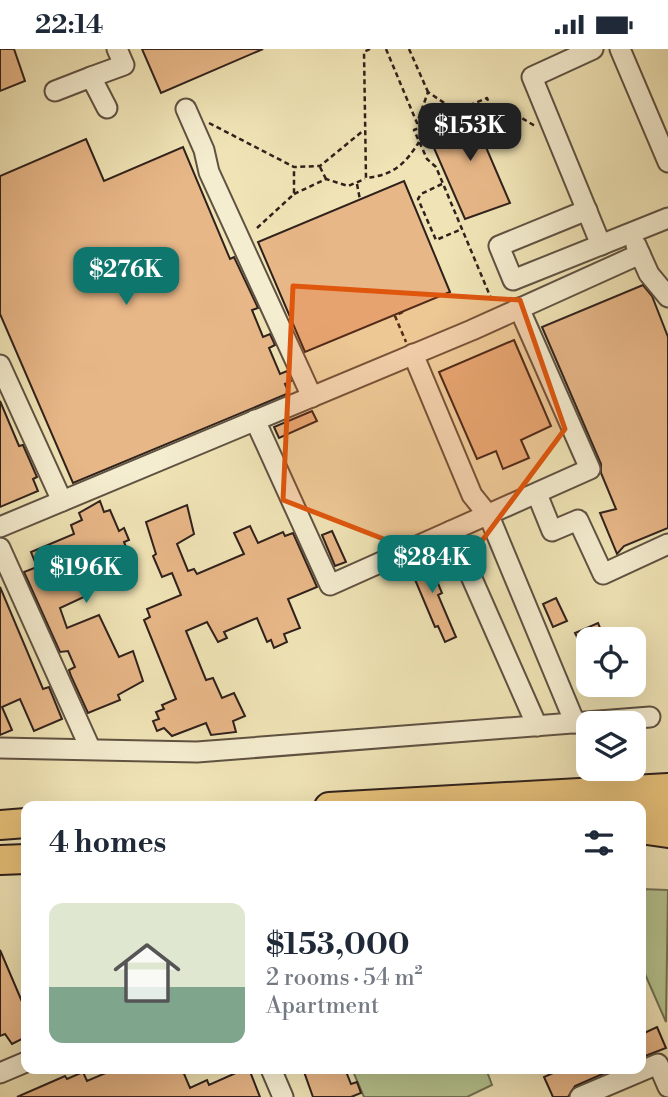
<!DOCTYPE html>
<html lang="en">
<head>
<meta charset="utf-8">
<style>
  :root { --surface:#fff; --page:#f2f2f3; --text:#1f2937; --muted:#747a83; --line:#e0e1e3; --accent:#0f766e }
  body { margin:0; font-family:"Libre Bodoni",serif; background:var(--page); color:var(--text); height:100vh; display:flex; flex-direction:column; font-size:26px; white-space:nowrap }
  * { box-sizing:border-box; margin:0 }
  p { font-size:23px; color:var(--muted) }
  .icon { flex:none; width:38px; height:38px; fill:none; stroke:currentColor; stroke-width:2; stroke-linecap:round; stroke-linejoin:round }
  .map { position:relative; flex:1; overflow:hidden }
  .drawer { position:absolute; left:21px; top:752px; width:625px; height:273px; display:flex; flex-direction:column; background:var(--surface); border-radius:14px; box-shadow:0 7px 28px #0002 }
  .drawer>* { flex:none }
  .controls { position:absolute; left:576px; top:578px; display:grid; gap:14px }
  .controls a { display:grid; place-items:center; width:70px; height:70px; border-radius:14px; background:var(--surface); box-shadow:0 7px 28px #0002; font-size:35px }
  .price { position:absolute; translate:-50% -60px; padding:0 16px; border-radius:14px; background:var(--accent); color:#fff; font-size:23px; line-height:46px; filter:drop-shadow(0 2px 4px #0008) }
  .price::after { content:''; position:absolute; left:50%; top:42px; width:21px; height:16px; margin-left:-10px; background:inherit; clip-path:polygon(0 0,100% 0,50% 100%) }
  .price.current { background:#222; color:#fff }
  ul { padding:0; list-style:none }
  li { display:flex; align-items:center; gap:21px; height:175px; padding:0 28px }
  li+li { border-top:2px solid var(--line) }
  li span { display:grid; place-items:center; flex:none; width:196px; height:140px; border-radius:14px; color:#555 }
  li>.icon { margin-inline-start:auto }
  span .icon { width:84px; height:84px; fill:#fffc; stroke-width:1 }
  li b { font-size:30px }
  h2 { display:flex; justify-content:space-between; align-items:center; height:84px; padding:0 28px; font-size:30px }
  .status { display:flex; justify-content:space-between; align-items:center; height:49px; padding:0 35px; background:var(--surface); direction:ltr }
  .status svg { height:19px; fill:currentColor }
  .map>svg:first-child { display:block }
  .green { fill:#b7c590; stroke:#737356; stroke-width:2 }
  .building { fill:#e8b788; stroke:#2f211c; stroke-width:2 }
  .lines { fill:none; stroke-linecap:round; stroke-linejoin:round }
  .minor-casing { stroke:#5f5242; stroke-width:23 }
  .highway-casing { stroke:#2f211c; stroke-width:32 }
  .path { stroke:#2f211c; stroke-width:2.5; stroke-dasharray:5 3.5; stroke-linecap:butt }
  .minor { stroke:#f5edd0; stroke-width:19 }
  .highway { stroke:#e8c27b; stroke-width:28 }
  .marked { fill:#df560d; fill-opacity:0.2; stroke:#df560d; stroke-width:5; stroke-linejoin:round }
</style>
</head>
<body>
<div class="status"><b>22:14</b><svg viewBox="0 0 49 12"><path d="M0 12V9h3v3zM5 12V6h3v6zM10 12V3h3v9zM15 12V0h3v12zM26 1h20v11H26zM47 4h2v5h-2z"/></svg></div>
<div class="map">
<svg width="668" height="1048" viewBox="0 0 668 1048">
  <rect width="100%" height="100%" fill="#f0e4b6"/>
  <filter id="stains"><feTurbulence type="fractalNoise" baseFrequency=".00286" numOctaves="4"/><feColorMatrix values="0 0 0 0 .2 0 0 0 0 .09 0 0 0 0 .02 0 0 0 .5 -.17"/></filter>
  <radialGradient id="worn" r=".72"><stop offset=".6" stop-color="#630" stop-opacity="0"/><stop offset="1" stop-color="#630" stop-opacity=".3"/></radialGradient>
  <g class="green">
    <polygon points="641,840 668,841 666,973 641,916"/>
    <polygon points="352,1020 486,1020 492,1036 467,1048 364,1048"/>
  </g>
  <g class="building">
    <polygon points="0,0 14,0 25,32 0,42"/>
    <polygon points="142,0 263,0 161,44"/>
    <polygon points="483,59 496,91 485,96 510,154 465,170 427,83"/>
    <polygon points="86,90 104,132 183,98 230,210 234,208 258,259 252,261 263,288 270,285 275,296 269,299 280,325 287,322 291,332 285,335 289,344 73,434 0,265 0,127"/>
    <polygon points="404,132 450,243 305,303 258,193"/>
    <polygon points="643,236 652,247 668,288 668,479 624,497 617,505 600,464 616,460 601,424 601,415 542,278"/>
    <polygon points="514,291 551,377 521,391 529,409 503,420 496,402 477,410 439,323"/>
    <polygon points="0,352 19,397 23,396 37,428 33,430 38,442 0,458"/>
    <polygon points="312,362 317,372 279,389 274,378"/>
    <polygon points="100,452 104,463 110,461 119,482 124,479 129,491 124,493 137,525 104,539 93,513 75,521 86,547 60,559 67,579 99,566 119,608 133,602 143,632 118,646 120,651 88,664 71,627 69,621 75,618 68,602 60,603 24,523 37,518 31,503 74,485 71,476 82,471 79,464"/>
    <polygon points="187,456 194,485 177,495 188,522 194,520 197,525 244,505 234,484 250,477 258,494 283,483 285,487 293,484 317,538 288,550 300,579 284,585 287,593 274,599 271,591 267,593 257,569 224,583 227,589 218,593 207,573 186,582 206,631 213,629 222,649 234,644 245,667 233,672 236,683 211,686 206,674 172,687 164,679 157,682 153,672 159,670 156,663 164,660 162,656 176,650 144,571 150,568 147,560 181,546 172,524 162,528 153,507 156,505 146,473"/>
    <polygon points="332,482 346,513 335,517 322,486"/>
    <polygon points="430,505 433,514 430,515 442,544 438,546 456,588 445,593 438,577 435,578 408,514"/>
    <polygon points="0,538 43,640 49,638 62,670 34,682 20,650 2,658 12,681 0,686"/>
    <polygon points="556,549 567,572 553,578 543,555"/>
    <polygon points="598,574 603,586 588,590 581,596 575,584"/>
    <polygon points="0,901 26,962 26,988 12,995 5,985 0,987"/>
    <polygon points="657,978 666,999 640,1009 640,986"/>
    <polygon points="115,1020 182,1020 190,1039 207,1031 209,1036 236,1024 235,1020 249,1020 260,1048 17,1048 65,1027 67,1030 83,1023 87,1032"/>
    <polygon points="303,1020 345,1020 351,1035 357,1033 361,1044 351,1048 313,1048"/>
    <polygon points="562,1020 614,1020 575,1037 568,1048 553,1048 544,1028"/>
  </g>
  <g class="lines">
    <g class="minor-casing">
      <g id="minor">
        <polyline points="593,0 532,28 601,196"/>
        <polyline points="620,0 668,113"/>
        <polyline points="91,28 124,16 117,0"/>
        <polyline points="55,42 91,28 107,59"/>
        <polyline points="186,60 204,101 209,123 312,348"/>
        <polyline points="587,161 499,197 513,231 668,169"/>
        <polyline points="636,196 649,225 668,248"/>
        <polyline points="413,305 472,446 489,467 575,674"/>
        <polyline points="0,316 62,452"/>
        <polyline points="255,371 330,536 590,420 519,259"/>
        <polyline points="537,445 552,482 578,471 603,525 668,495"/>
        <polyline points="0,478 472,281 640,205"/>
        <polyline points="451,482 537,677"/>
        <polyline points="0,499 90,699"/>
        <polyline points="0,699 197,703 650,668"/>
        <polyline points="271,1020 283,1048"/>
        <polyline points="0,1024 26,1013"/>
        <polyline points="580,1048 658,1015 668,1038"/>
      </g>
    </g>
    <g class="highway-casing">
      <g id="highway">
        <polyline points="329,758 668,739"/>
        <polyline points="640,763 668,762"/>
        <polyline points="0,776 26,774"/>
        <polyline points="640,780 668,784"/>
        <polyline points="0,811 26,810"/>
      </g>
    </g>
    <g class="path">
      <path d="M370 0 364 3 366 129C394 126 405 115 419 93"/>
      <polyline points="386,0 417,74 428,43 456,62 487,49 499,78 520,68 535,77"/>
      <polyline points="409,0 428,43"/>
      <polyline points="456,62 414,81 427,110 436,118 493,254"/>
      <polyline points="209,74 294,118 320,117 364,81"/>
      <polyline points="495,88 502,85 499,78"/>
      <polyline points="320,118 326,130"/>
      <polyline points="357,135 360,151"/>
      <polyline points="442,135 421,145 418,150 436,191 462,180"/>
      <polyline points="294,145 326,130 348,137 365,130"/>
      <polyline points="257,179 294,145 294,118"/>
      <polyline points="403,263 395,267 406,293"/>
    </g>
    <use href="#minor" class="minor"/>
    <use href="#highway" class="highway"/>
  </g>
  <path class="marked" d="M293 237 520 251 565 380 461 520 283 451Z"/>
  <rect width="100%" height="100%" filter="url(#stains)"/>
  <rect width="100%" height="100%" fill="url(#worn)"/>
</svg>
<div class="controls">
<a><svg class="icon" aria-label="locate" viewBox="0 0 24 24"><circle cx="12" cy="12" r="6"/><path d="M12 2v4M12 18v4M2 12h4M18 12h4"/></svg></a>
<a><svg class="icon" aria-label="layers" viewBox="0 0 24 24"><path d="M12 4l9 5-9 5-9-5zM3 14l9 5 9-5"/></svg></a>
</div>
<b class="price current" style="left:470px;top:114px">$153K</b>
<b class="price" style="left:126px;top:258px">$276K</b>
<b class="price" style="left:432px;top:546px">$284K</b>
<b class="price" style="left:86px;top:556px">$196K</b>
<section class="drawer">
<h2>4 homes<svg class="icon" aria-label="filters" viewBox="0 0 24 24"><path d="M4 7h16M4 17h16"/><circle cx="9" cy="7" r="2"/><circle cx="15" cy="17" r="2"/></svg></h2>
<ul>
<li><span style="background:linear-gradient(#dfe7d0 60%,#7fa58c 0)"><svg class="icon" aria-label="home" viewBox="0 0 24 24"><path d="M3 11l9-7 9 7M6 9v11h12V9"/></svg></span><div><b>$153,000</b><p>2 rooms · 54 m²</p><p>Apartment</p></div></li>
</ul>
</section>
</div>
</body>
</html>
